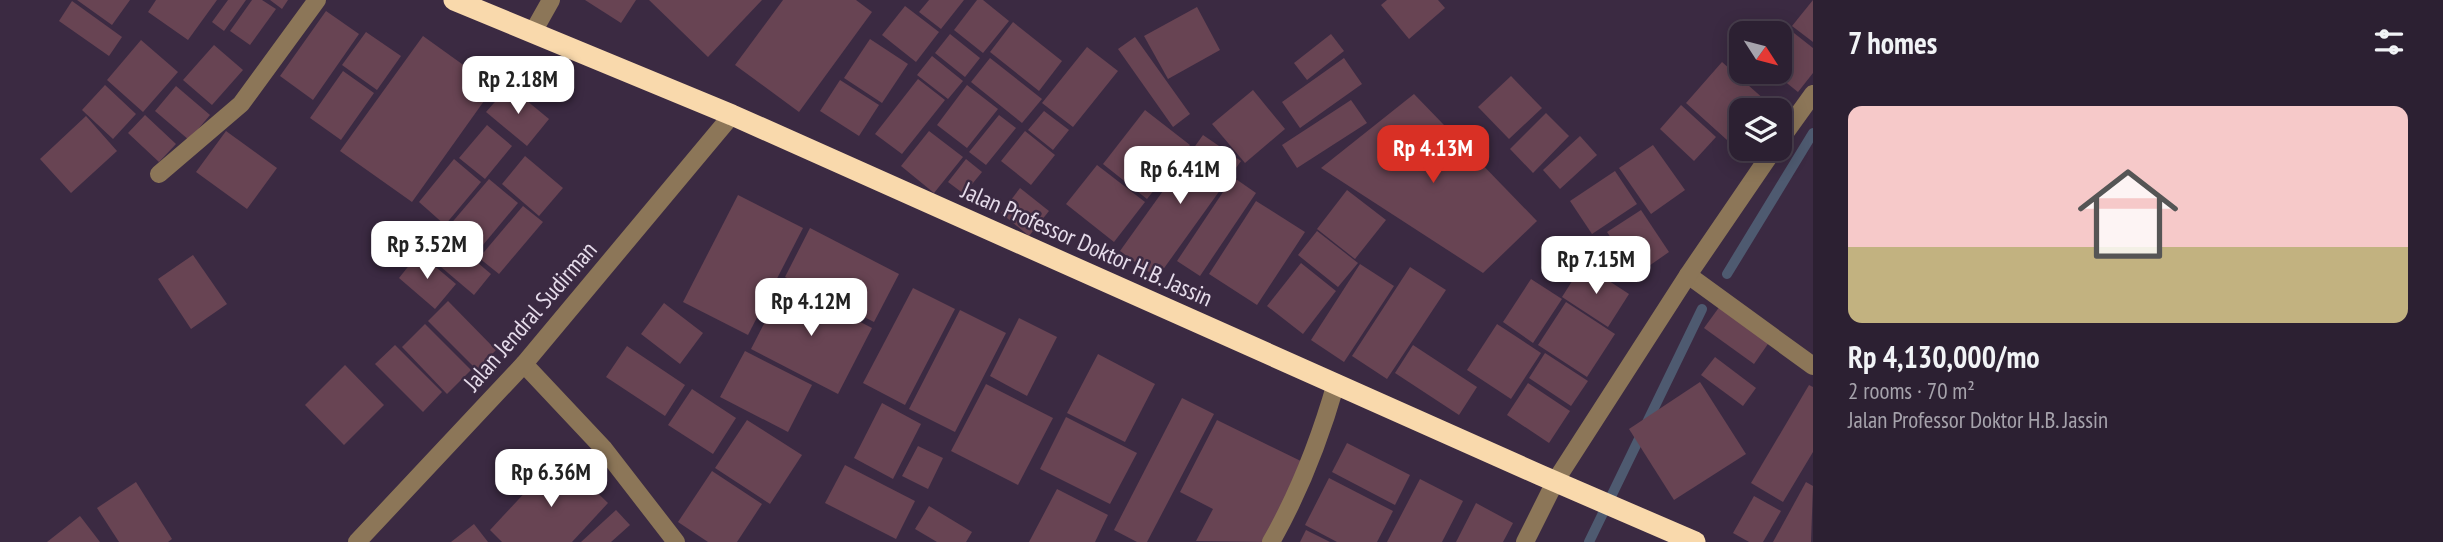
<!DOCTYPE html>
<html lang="en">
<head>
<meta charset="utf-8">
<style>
  :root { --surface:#2c2032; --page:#34283a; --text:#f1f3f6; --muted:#a6a3ac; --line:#483e4d; --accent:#d93025 }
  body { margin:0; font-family:"PT Sans Narrow",sans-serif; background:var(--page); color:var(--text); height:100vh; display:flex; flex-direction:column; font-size:26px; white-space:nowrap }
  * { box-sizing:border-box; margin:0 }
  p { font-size:23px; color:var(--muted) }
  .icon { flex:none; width:38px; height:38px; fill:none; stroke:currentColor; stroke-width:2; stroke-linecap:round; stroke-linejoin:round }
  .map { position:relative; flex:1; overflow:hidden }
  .panel { display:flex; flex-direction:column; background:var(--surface); width:630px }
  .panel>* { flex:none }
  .needle { width:46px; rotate:126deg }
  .tools { position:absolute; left:1729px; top:21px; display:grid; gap:14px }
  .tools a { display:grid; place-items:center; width:63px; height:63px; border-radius:14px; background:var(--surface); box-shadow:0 4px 18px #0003,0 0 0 2px var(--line); font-size:35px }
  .price { position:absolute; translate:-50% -60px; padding:0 16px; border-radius:14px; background:#fff; color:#222; font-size:23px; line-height:46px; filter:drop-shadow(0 2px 4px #0008) }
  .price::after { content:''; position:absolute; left:50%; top:42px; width:21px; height:16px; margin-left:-10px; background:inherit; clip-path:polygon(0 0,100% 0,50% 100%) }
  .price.current { background:var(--accent); color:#fff }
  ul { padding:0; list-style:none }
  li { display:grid; align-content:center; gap:14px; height:371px; padding:0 35px }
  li+li { border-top:2px solid var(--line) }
  li span { display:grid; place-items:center; height:217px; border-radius:14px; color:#555 }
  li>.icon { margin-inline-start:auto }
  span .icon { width:126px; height:126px; fill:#fffc; stroke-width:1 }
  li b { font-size:30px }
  h2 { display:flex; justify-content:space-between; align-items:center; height:84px; padding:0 35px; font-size:30px }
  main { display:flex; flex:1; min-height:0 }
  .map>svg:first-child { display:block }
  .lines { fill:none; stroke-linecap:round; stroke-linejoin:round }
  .stream { stroke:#4e5a70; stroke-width:10 }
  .building { fill:#684453 }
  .minor { stroke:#8c7658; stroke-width:18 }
  .highway { stroke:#f9d9ac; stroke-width:21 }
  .labels { text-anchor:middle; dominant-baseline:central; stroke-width:5; stroke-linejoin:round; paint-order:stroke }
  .street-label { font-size:24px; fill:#e6dceb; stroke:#3b2a42 }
</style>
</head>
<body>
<main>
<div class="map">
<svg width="1813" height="542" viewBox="0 0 1813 542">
  <rect width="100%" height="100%" fill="#3b2a42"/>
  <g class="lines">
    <g class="stream">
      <polyline points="1727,274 1813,133"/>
      <polyline points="1589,542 1702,309"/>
    </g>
  </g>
  <g class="building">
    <polygon points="77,0 130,0 112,25"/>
    <polygon points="156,0 217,0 188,40 148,12"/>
    <polygon points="228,0 246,0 224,31 212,22"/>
    <polygon points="252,0 262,0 276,9 250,45 230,31"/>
    <polygon points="270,0 288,0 282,9"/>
    <polygon points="585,0 636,0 621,23"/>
    <polygon points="649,0 762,0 708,57"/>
    <polygon points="783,0 856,0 872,12 799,112 735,65"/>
    <polygon points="929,0 964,0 941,29 919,12"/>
    <polygon points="977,0 983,0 1009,21 983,53 954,30"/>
    <polygon points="1387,0 1438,0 1445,8 1409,39 1381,5"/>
    <polygon points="1813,0 1813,42 1792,26"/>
    <polygon points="72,1 122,37 109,56 59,21"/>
    <polygon points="905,6 939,32 916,62 882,35"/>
    <polygon points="1197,7 1220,50 1168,79 1144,36"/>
    <polygon points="326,11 359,34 313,100 280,76"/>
    <polygon points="1013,22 1062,61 1039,91 990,52"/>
    <polygon points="1780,22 1813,48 1813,73 1798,92 1773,72 1780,72 1780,33 1772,33"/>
    <polygon points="366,32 401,56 377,90 342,65"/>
    <polygon points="950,34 980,58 965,77 935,53"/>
    <polygon points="1331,34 1344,51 1307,80 1294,63"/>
    <polygon points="423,36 494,87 412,202 340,151"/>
    <polygon points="1135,37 1190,114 1173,127 1118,49"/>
    <polygon points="870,39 908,64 882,103 844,78"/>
    <polygon points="141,40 178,72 143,112 107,80"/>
    <polygon points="214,45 243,70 212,105 183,80"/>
    <polygon points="1087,47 1118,71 1073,127 1042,103"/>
    <polygon points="932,56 963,81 948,99 917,75"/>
    <polygon points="990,58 1042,99 1022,123 971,82"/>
    <polygon points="1344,58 1362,84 1300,128 1282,102"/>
    <polygon points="1722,62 1774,108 1772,110 1741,110 1741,145 1737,149 1686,103"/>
    <polygon points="343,71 374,93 341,140 310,118"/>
    <polygon points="1511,76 1542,108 1509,139 1478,107"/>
    <polygon points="918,79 945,100 902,154 875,134"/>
    <polygon points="840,80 879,105 859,136 820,111"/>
    <polygon points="105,85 136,114 113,139 82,110"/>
    <polygon points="967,85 998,109 967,148 937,125"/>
    <polygon points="176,86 210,115 189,140 155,111"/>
    <polygon points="509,86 549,119 527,146 486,112"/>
    <polygon points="1253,90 1285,129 1245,163 1212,124"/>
    <polygon points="1414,94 1537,221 1483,273 1321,168"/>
    <polygon points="1351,100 1367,123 1297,168 1282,145"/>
    <polygon points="1681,105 1716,137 1694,161 1660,129"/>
    <polygon points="1145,110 1190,145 1147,199 1103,164"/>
    <polygon points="1044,111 1069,130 1053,150 1028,130"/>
    <polygon points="1546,113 1569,136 1533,173 1510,149"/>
    <polygon points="145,115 176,144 159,162 128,133"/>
    <polygon points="999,115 1016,128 986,165 969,152"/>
    <polygon points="86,116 117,151 71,193 40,159"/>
    <polygon points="487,125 512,146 485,179 459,158"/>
    <polygon points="226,131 277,168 247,209 196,172"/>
    <polygon points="929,131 963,157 934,193 901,166"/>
    <polygon points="1025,131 1055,155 1031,185 1001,161"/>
    <polygon points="1203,135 1241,161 1157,278 1120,251"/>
    <polygon points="1580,136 1597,155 1560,189 1543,170"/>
    <polygon points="1653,145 1685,190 1651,214 1619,168"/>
    <polygon points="525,156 563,188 539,216 502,184"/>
    <polygon points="454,159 481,182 445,225 419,202"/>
    <polygon points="966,159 982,172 964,194 948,182"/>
    <polygon points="1097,165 1145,202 1114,242 1066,204"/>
    <polygon points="1615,171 1637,204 1592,234 1570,201"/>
    <polygon points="1233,177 1256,193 1200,276 1177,261"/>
    <polygon points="489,179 518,203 478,251 449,226"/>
    <polygon points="1020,188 1049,211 1029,236 1001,213"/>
    <polygon points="1347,190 1386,220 1355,259 1317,229"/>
    <polygon points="738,195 803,228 748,335 683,302"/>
    <polygon points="1256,201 1305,232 1257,305 1209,274"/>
    <polygon points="523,206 543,222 499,274 479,258"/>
    <polygon points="1641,210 1669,252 1636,275 1607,232"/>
    <polygon points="810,228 899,274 874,322 785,277"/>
    <polygon points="439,230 491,274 474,295 421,250"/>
    <polygon points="1317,231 1358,263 1338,287 1298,255"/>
    <polygon points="419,253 456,284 435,309 399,278"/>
    <polygon points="193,255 227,304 191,329 158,279"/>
    <polygon points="1301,263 1336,291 1303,334 1267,306"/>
    <polygon points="1360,264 1394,286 1344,362 1311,340"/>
    <polygon points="1583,264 1629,294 1608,327 1562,297"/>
    <polygon points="1410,267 1446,290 1387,379 1352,356"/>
    <polygon points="1531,279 1562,299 1533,343 1503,322"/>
    <polygon points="785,283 872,328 838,394 751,349"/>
    <polygon points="913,288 955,309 905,405 863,383"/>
    <polygon points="448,301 496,350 477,370 428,321"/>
    <polygon points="1566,302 1615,334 1587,377 1538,345"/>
    <polygon points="664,303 703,333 680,364 641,334"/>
    <polygon points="1720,306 1770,341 1754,364 1704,328"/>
    <polygon points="960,310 1006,333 955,432 909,409"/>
    <polygon points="1019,318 1057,337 1027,396 990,376"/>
    <polygon points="425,324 471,370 447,394 402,347"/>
    <polygon points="1497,324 1541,353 1511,399 1467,370"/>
    <polygon points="395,345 442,392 423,412 375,364"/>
    <polygon points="1413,345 1477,387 1459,415 1395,373"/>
    <polygon points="627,346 685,385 665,416 606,377"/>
    <polygon points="745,351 812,385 788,432 720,397"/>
    <polygon points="1545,353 1588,381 1571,406 1529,378"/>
    <polygon points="1098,354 1155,384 1125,442 1067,413"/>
    <polygon points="1715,357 1756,388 1743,406 1701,375"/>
    <polygon points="345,365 384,405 344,445 305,405"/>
    <polygon points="1700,382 1746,454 1674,500 1629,429"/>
    <polygon points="1528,383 1570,411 1549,443 1507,415"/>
    <polygon points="986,384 1053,418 1018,485 951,451"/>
    <polygon points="1809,385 1813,387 1813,452 1783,502 1751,483"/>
    <polygon points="692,389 736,418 713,454 668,425"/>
    <polygon points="1182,398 1214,414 1147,542 1137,542 1114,530"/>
    <polygon points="882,403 921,424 893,479 854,458"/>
    <polygon points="1066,417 1137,453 1110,504 1040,469"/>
    <polygon points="747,420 802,455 770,504 715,468"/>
    <polygon points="1217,420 1307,464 1267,542 1196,541 1213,509 1180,492"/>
    <polygon points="1347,443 1410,475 1395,505 1332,472"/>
    <polygon points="918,446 943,458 928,489 902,476"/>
    <polygon points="559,456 608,503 572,542 502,542 490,530"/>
    <polygon points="845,465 915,501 896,539 825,503"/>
    <polygon points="712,471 762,504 737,542 708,542 678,522"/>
    <polygon points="1329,478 1393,511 1377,542 1337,542 1305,525"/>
    <polygon points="1420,479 1463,501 1442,542 1387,542"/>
    <polygon points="136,482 172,539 168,542 119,542 97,508"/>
    <polygon points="1806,482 1813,486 1811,542 1773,542"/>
    <polygon points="1057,489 1108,515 1095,542 1029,542"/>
    <polygon points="1754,496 1781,511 1763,542 1749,542 1733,533"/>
    <polygon points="1476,503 1513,523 1503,542 1456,542"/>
    <polygon points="929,506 972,532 966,542 937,542 915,529"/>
    <polygon points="616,510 630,525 611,542 581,542"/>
    <polygon points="80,516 100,542 47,542"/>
    <polygon points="474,524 488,542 451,542"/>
    <polygon points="1306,530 1330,542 1300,542"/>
  </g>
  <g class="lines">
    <g class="minor">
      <polyline points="533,32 551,0"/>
      <polyline points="1780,140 1813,94"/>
      <polyline points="159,174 241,104 317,0"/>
      <polyline points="1688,275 1813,366"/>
      <polyline points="524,364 604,449 676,542"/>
      <polyline points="357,542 524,364 732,115"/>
      <path d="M1271 542C1300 491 1320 439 1336 383"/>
      <polyline points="1525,542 1556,480 1688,275 1774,149"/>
    </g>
    <polyline class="highway" points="454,0 732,115 1540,475 1695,542"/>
  </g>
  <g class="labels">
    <g class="street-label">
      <text transform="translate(1087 244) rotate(24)">Jalan Professor Doktor H.B. Jassin</text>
      <text transform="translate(530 316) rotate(-49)">Jalan Jendral Sudirman</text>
    </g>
  </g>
</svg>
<div class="tools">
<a><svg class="needle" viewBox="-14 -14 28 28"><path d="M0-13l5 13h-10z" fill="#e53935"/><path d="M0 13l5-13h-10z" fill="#a6a3ac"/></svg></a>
<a><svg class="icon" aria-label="layers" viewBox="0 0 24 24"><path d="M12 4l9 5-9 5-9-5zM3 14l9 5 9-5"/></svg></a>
</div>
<b class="price" style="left:518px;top:116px">Rp 2.18M</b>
<b class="price current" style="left:1433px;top:185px">Rp 4.13M</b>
<b class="price" style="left:1180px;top:206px">Rp 6.41M</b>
<b class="price" style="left:427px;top:281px">Rp 3.52M</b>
<b class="price" style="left:1596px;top:296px">Rp 7.15M</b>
<b class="price" style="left:811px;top:338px">Rp 4.12M</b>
<b class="price" style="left:551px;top:509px">Rp 6.36M</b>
</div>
<section class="panel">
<h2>7 homes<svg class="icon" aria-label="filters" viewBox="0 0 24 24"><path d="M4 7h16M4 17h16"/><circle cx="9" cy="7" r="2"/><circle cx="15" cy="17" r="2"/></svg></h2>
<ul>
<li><span style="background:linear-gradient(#f6c9c9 65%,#c2b280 0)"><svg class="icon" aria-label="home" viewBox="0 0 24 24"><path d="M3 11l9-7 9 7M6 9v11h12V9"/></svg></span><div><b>Rp 4,130,000/mo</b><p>2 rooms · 70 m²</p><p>Jalan Professor Doktor H.B. Jassin</p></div></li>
</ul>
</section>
</main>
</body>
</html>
